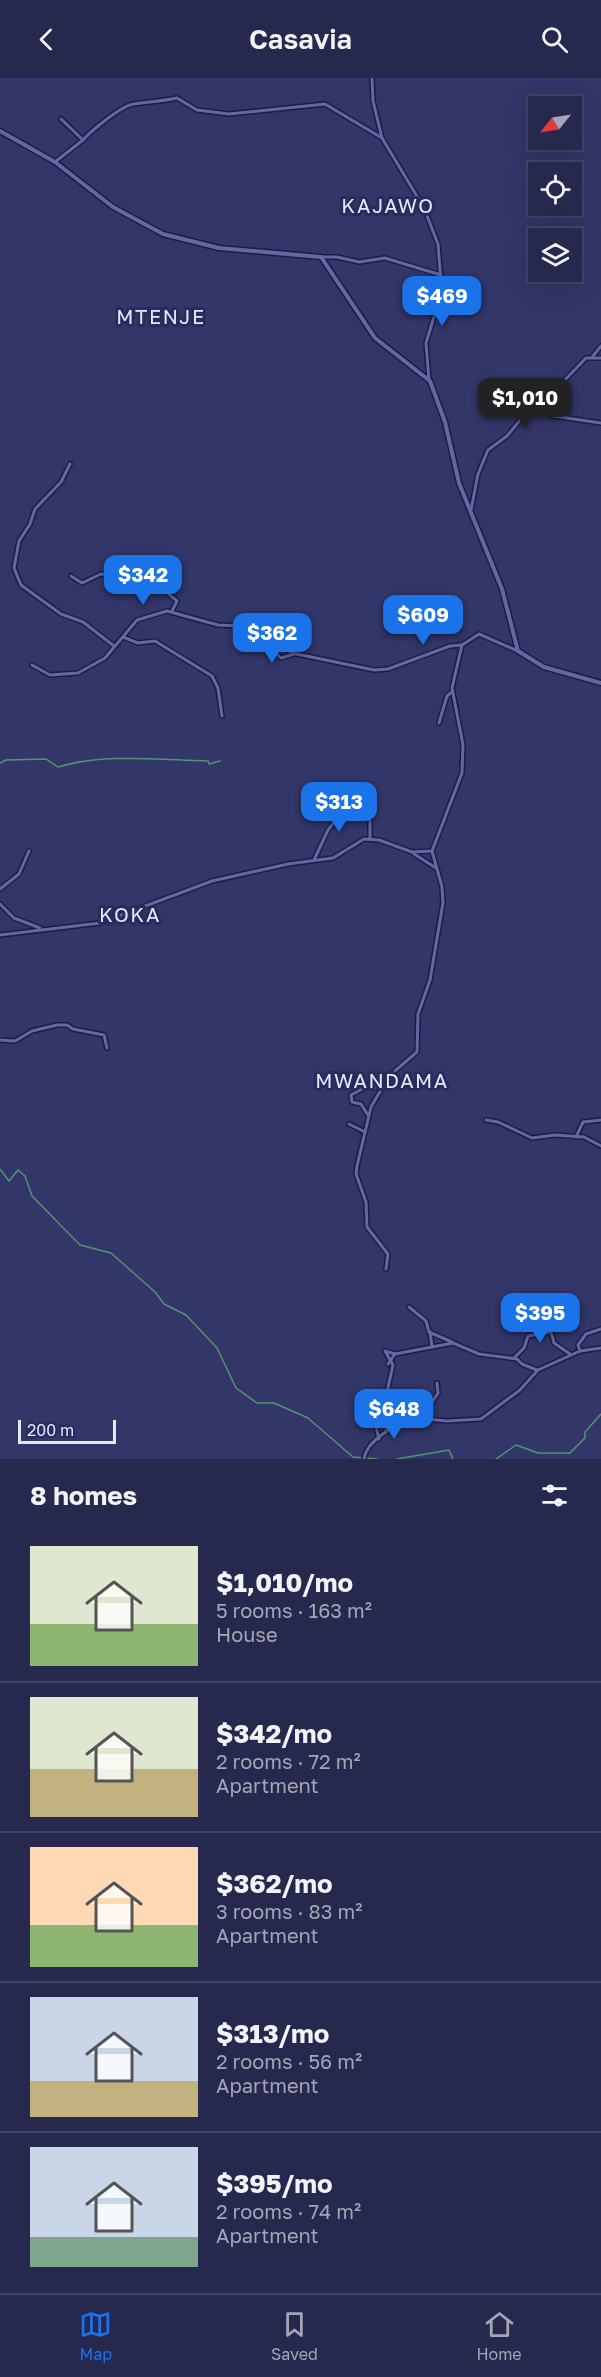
<!DOCTYPE html>
<html lang="en">
<head>
<meta charset="utf-8">
<style>
  :root { --surface:#26284e; --page:#2e3055; --text:#f1f3f6; --muted:#a4a6b6; --line:#424466; --accent:#1a73e8 }
  body { margin:0; font-family:"Golos Text",sans-serif; background:var(--page); color:var(--text); height:100vh; display:flex; flex-direction:column; font-size:22px; white-space:nowrap }
  * { box-sizing:border-box; margin:0 }
  p { font-size:20px; color:var(--muted) }
  .icon { flex:none; width:33px; height:33px; fill:none; stroke:currentColor; stroke-width:2; stroke-linecap:round; stroke-linejoin:round }
  .map { position:relative; height:1381px; overflow:hidden }
  .sheet { display:flex; flex-direction:column; background:var(--surface); flex:1 }
  .sheet>* { flex:none }
  .needle { width:39px; rotate:240deg }
  .buttons { position:absolute; left:528px; top:18px; display:grid; gap:12px }
  .buttons a { display:grid; place-items:center; width:54px; height:54px; border-radius:0px; background:var(--surface); box-shadow:0 6px 24px #0002,0 0 0 2px var(--line); font-size:30px }
  .scale { position:absolute; left:18px; bottom:15px; width:98px; box-sizing:border-box; padding-left:6px; border:3px solid #e5e8fb; border-top:0; font-size:16px; line-height:21px; white-space:nowrap; color:#e5e8fb; -webkit-text-stroke:4px #282b5c; paint-order:stroke }
  .price { position:absolute; translate:-50% -51px; padding:0 14px; border-radius:12px; background:var(--accent); color:#fff; font-size:20px; line-height:39px; filter:drop-shadow(0 2px 3px #0008) }
  .price::after { content:''; position:absolute; left:50%; top:36px; width:18px; height:14px; margin-left:-9px; background:inherit; clip-path:polygon(0 0,100% 0,50% 100%) }
  .price.selected { background:#222; color:#fff }
  ul { padding:0; list-style:none }
  li { display:flex; align-items:center; gap:18px; height:150px; padding:0 30px }
  li+li { border-top:2px solid var(--line) }
  li span { display:grid; place-items:center; flex:none; width:168px; height:120px; border-radius:0px; color:#555 }
  li>.icon { margin-inline-start:auto }
  span .icon { width:72px; height:72px; fill:#fffc; stroke-width:1 }
  li b { font-size:26px }
  h2 { display:flex; justify-content:space-between; align-items:center; height:72px; padding:0 30px; font-size:26px }
  header { display:flex; justify-content:space-between; align-items:center; height:78px; padding:0 30px; background:var(--surface); font-size:27px; font-weight:600 }
  .dock { display:flex; justify-content:space-around; align-items:center; height:84px; border-top:2px solid var(--line); background:var(--surface); font-size:16px; color:var(--muted) }
  .dock a { display:grid; justify-items:center; gap:3px }
  .dock .selected { color:var(--accent) }
  .map>svg:first-child { display:block }
  .lines { fill:none; stroke-linecap:round; stroke-linejoin:round }
  .stream { stroke:#50966f; stroke-width:1.5 }
  .minor-casing { stroke:#1b1b4b; stroke-width:6 }
  .tertiary-casing { stroke:#1b1b4b; stroke-width:7 }
  .minor { stroke:#6269a0; stroke-width:3 }
  .tertiary { stroke:#6269a0; stroke-width:4 }
  .labels { text-anchor:middle; dominant-baseline:central; stroke-width:6; stroke-linejoin:round; paint-order:stroke }
  .quarter-label { font-size:20px; letter-spacing:1.5px; fill:#e5e8fb; stroke:#282b5c }
</style>
</head>
<body>
<header><svg class="icon" aria-label="back" viewBox="0 0 24 24"><path d="M15 5l-7 7 7 7"/></svg>Casavia<svg class="icon" aria-label="search" viewBox="0 0 24 24"><circle cx="10" cy="10" r="6"/><path d="M15 15l6 6"/></svg></header>
<div class="map">
<svg width="601" height="1381" viewBox="0 0 601 1381">
  <rect width="100%" height="100%" fill="#323668"/>
  <g class="lines">
    <g class="stream">
      <path d="M0 685 6 682 46 681 58 689C104 675 160 682 208 683L209 686 220 683"/>
      <polyline points="0,1091 9,1103 18,1092 25,1098 32,1118 80,1167 111,1175 155,1214 164,1226 186,1237 217,1270 236,1310 257,1325 274,1325 308,1340 353,1379 377,1381"/>
      <polyline points="397,1381 449,1372 453,1381"/>
      <polyline points="496,1381 516,1367 538,1375 570,1375 585,1360 585,1354 601,1336"/>
    </g>
    <g class="minor-casing">
      <g id="minor">
        <polyline points="372,0 373,23 382,60"/>
        <path d="M83 62C91 53 122 27 134 26 149 24 163 23 177 20L197 32 229 36 325 26 382 60 424 130 438 166 441 204 440 219 426 265 429 302"/>
        <polyline points="55,84 83,62 61,41"/>
        <polyline points="321,179 337,179 359,184 385,180 441,197"/>
        <polyline points="593,278 601,268"/>
        <polyline points="538,330 553,338 601,345"/>
        <polyline points="70,386 61,404 35,431 30,446 19,463 14,490 21,507 61,536 83,544 114,568"/>
        <polyline points="471,432 478,396 488,372 507,358 521,341 538,330 586,280 601,280"/>
        <polyline points="71,498 82,505 101,496 153,499 162,503 165,513 177,523 172,533"/>
        <polyline points="123,559 138,565 155,563 212,598 218,610 222,638"/>
        <polyline points="267,559 271,571 281,580 294,576"/>
        <polyline points="32,587 50,597 78,595 105,580 137,542 167,533 218,547 240,548 271,560 292,575 374,592 388,591 450,568 462,567"/>
        <polyline points="439,645 447,618 452,614"/>
        <polyline points="414,776 436,790"/>
        <polyline points="314,782 328,752 351,722 370,742 370,761"/>
        <polyline points="0,811 19,796 29,773"/>
        <polyline points="0,826 14,840 40,850"/>
        <polyline points="0,857 100,845 212,803 288,786 333,780 364,761 379,762 412,774 432,773 462,695 463,667 452,610 462,567 479,556 518,573"/>
        <polyline points="0,962 15,963 32,953 57,947 67,947 73,951 104,957 107,970"/>
        <polyline points="368,1037 361,1026 352,1024 351,1017 364,1010 375,1010 384,998 388,999"/>
        <polyline points="486,1042 498,1044 532,1060 555,1057 584,1059 601,1068"/>
        <polyline points="349,1046 365,1054"/>
        <polyline points="576,1059 583,1044 601,1042"/>
        <polyline points="386,1191 388,1176 367,1149 366,1124 356,1096 357,1088 371,1029 389,998 417,974 418,936 430,902 443,825 442,809 432,773"/>
        <polyline points="409,1229 426,1243 429,1254 452,1264"/>
        <polyline points="430,1254 432,1269"/>
        <polyline points="580,1273 578,1267 586,1256 601,1251"/>
        <polyline points="514,1280 524,1270 528,1258 550,1254 552,1257 554,1265 570,1276"/>
        <polyline points="388,1286 395,1276 453,1265 479,1276 517,1281 522,1286 537,1292"/>
        <polyline points="361,1325 372,1332 379,1361"/>
        <polyline points="389,1325 394,1331 416,1340 447,1343 481,1341 520,1312 538,1292 580,1273 601,1270"/>
        <polyline points="423,1339 438,1315 437,1305"/>
        <polyline points="385,1355 390,1342 387,1314 393,1287 385,1273 395,1276"/>
        <path d="M364 1381C367 1361 397 1346 415 1340"/>
      </g>
    </g>
    <g class="tertiary-casing">
      <polyline id="tertiary" points="0,53 55,84 113,129 163,156 219,170 321,179 375,260 430,303 445,344 459,405 502,511 518,573 544,589 601,605"/>
    </g>
    <use href="#minor" class="minor"/>
    <use href="#tertiary" class="tertiary"/>
  </g>
  <g class="labels">
    <g class="quarter-label">
      <text x="388" y="127">KAJAWO</text>
      <text x="161" y="238">MTENJE</text>
      <text x="130" y="836">KOKA</text>
      <text x="382" y="1002">MWANDAMA</text>
    </g>
  </g>
</svg>
<div class="buttons">
<a><svg class="needle" viewBox="-14 -14 28 28"><path d="M0-13l5 13h-10z" fill="#e53935"/><path d="M0 13l5-13h-10z" fill="#a4a6b6"/></svg></a>
<a><svg class="icon" aria-label="locate" viewBox="0 0 24 24"><circle cx="12" cy="12" r="6"/><path d="M12 2v4M12 18v4M2 12h4M18 12h4"/></svg></a>
<a><svg class="icon" aria-label="layers" viewBox="0 0 24 24"><path d="M12 4l9 5-9 5-9-5zM3 14l9 5 9-5"/></svg></a>
</div>
<div class="scale">200 m</div>
<b class="price" style="left:442px;top:249px">$469</b>
<b class="price selected" style="left:525px;top:351px">$1,010</b>
<b class="price" style="left:143px;top:528px">$342</b>
<b class="price" style="left:423px;top:568px">$609</b>
<b class="price" style="left:272px;top:586px">$362</b>
<b class="price" style="left:339px;top:755px">$313</b>
<b class="price" style="left:540px;top:1266px">$395</b>
<b class="price" style="left:394px;top:1362px">$648</b>
</div>
<section class="sheet">
<h2>8 homes<svg class="icon" aria-label="filters" viewBox="0 0 24 24"><path d="M4 7h16M4 17h16"/><circle cx="9" cy="7" r="2"/><circle cx="15" cy="17" r="2"/></svg></h2>
<ul>
<li><span style="background:linear-gradient(#dfe7d0 65%,#8fb573 0)"><svg class="icon" aria-label="home" viewBox="0 0 24 24"><path d="M3 11l9-7 9 7M6 9v11h12V9"/></svg></span><div><b>$1,010/mo</b><p>5 rooms · 163 m²</p><p>House</p></div></li>
<li><span style="background:linear-gradient(#dfe7d0 60%,#c2b280 0)"><svg class="icon" aria-label="home" viewBox="0 0 24 24"><path d="M3 11l9-7 9 7M6 9v11h12V9"/></svg></span><div><b>$342/mo</b><p>2 rooms · 72 m²</p><p>Apartment</p></div></li>
<li><span style="background:linear-gradient(#ffd9b3 65%,#8fb573 0)"><svg class="icon" aria-label="home" viewBox="0 0 24 24"><path d="M3 11l9-7 9 7M6 9v11h12V9"/></svg></span><div><b>$362/mo</b><p>3 rooms · 83 m²</p><p>Apartment</p></div></li>
<li><span style="background:linear-gradient(#c9d6e8 70%,#c2b280 0)"><svg class="icon" aria-label="home" viewBox="0 0 24 24"><path d="M3 11l9-7 9 7M6 9v11h12V9"/></svg></span><div><b>$313/mo</b><p>2 rooms · 56 m²</p><p>Apartment</p></div></li>
<li><span style="background:linear-gradient(#c9d6e8 75%,#7fa58c 0)"><svg class="icon" aria-label="home" viewBox="0 0 24 24"><path d="M3 11l9-7 9 7M6 9v11h12V9"/></svg></span><div><b>$395/mo</b><p>2 rooms · 74 m²</p><p>Apartment</p></div></li>
</ul>
</section>
<nav class="dock">
<a class="selected"><svg class="icon" aria-label="map" viewBox="0 0 24 24"><path d="M3 6l6-2 6 2 6-2v14l-6 2-6-2-6 2zM9 4v14M15 6v14"/></svg>Map</a>
<a><svg class="icon" aria-label="saved" viewBox="0 0 24 24"><path d="M7 4h10v16l-5-4-5 4z"/></svg>Saved</a>
<a><svg class="icon" aria-label="home" viewBox="0 0 24 24"><path d="M3 11l9-7 9 7M6 9v11h12V9"/></svg>Home</a>
</nav>
</body>
</html>
